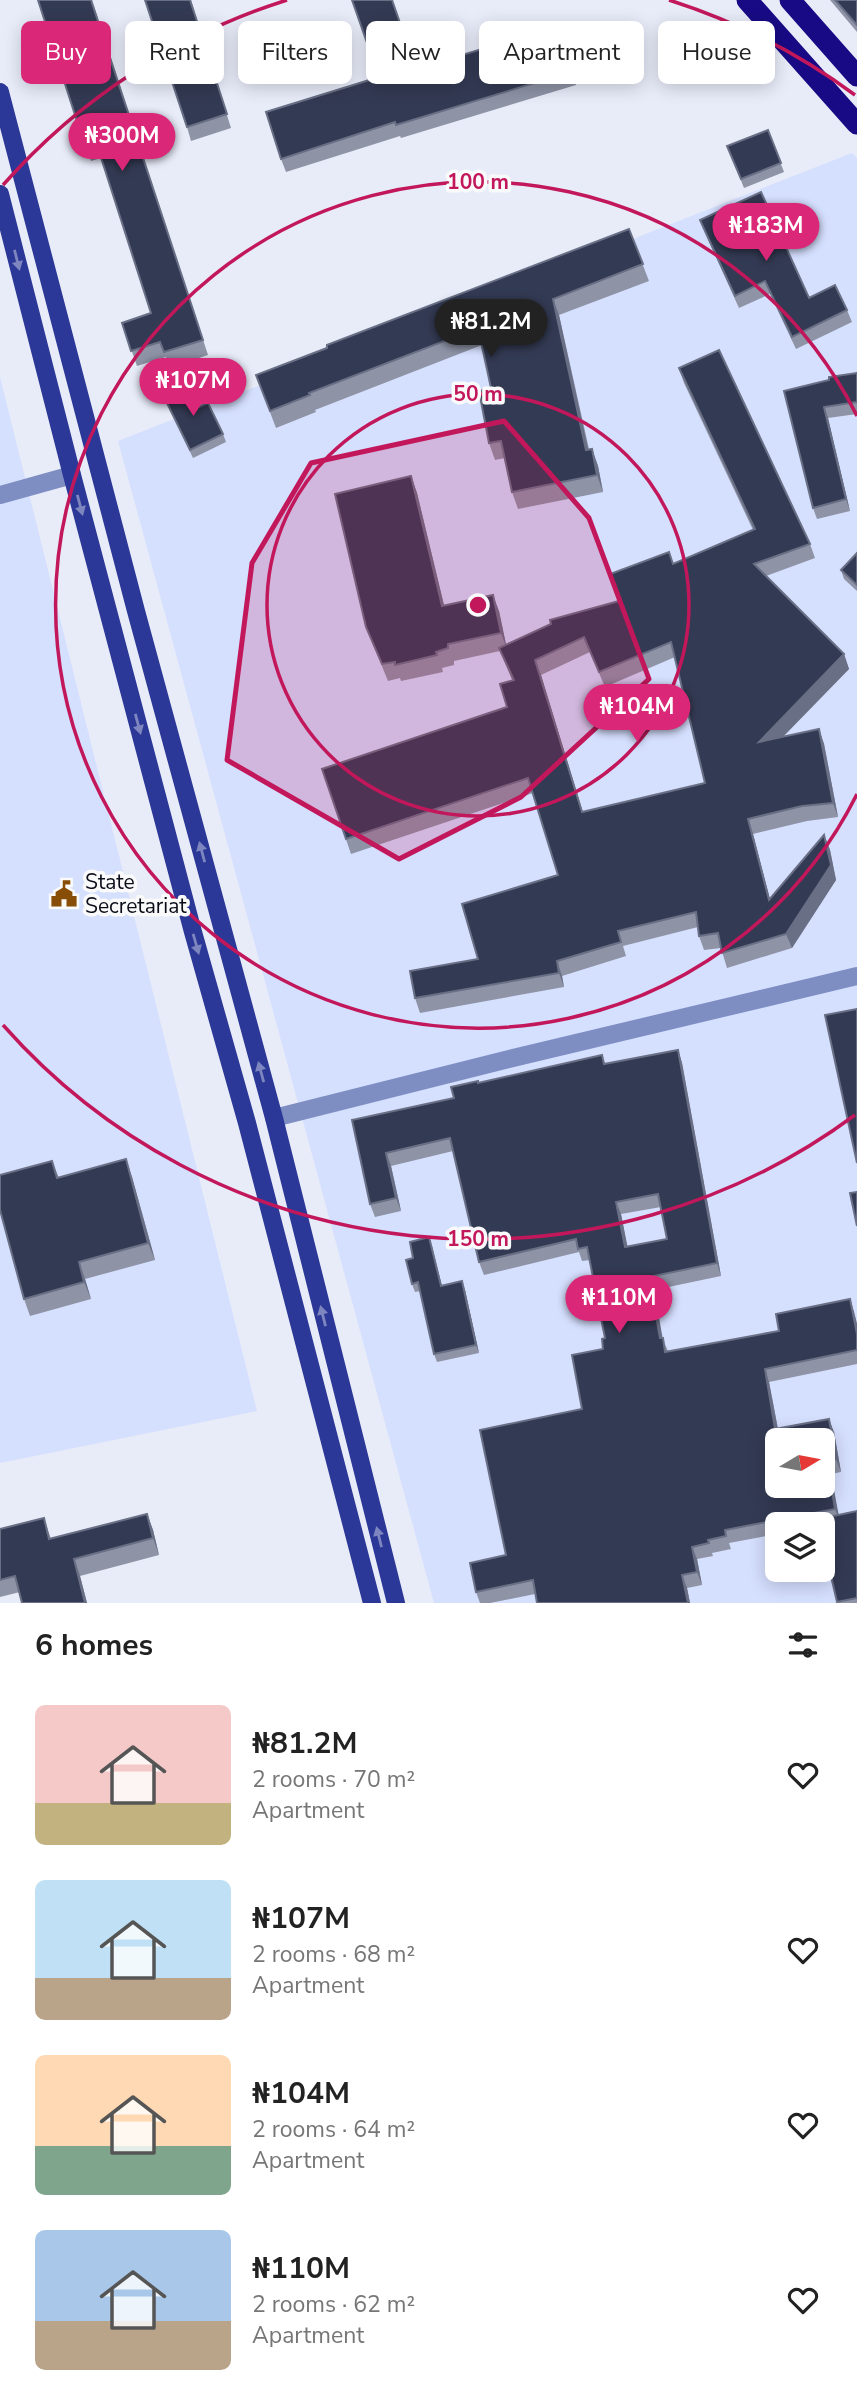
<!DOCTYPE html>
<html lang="en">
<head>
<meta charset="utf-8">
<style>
  :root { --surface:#fff; --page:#f6f6f6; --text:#222; --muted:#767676; --accent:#db2777 }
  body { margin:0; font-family:"Nunito Sans",sans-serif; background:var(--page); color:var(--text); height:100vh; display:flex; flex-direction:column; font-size:26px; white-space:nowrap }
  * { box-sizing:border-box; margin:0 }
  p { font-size:23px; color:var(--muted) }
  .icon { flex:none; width:38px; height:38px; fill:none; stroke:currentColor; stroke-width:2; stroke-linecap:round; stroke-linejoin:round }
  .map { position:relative; height:1603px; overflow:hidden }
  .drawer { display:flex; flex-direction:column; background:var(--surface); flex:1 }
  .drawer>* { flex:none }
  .guide { position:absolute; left:21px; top:21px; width:816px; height:63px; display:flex; gap:14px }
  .needle { width:46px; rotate:80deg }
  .buttons { position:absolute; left:765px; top:1428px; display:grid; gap:14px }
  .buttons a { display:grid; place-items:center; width:70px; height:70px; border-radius:10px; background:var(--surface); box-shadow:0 4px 18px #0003; font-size:35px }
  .price { position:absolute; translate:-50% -60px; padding:0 16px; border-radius:24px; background:var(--accent); color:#fff; font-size:23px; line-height:46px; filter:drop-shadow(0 2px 4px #0008) }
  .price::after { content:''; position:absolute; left:50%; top:42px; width:21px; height:16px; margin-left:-10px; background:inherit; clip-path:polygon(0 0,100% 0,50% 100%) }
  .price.selected { background:#222; color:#fff }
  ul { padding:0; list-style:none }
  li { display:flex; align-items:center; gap:21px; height:175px; padding:0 35px }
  li span { display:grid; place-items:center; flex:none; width:196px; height:140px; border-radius:10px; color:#555 }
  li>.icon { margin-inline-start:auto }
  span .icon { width:84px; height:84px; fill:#fffc; stroke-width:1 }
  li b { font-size:30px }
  h2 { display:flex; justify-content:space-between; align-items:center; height:84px; padding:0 35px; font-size:30px }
  .pill { padding:0 24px; border-radius:10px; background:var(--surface); box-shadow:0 4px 18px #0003; font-size:24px; line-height:63px }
  .pill.selected { background:var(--accent); color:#fff }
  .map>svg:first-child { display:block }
  .built { fill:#d5dffe; fill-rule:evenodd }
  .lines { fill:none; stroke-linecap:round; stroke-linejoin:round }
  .lane { stroke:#7e8ec3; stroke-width:18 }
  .street { stroke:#7e8ec3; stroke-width:18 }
  .primary { stroke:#2c3897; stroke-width:18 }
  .highway { stroke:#180a85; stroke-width:21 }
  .wall { fill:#8e93a6; fill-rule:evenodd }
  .shaded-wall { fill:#696f85 }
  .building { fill:#333a53; stroke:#696f85; stroke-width:2; fill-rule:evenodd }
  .oneway { fill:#7e86bf }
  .marked { fill:#c2185b; fill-opacity:0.2; stroke:#c2185b; stroke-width:5; stroke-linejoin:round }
  .ring { fill:none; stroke:#c2185b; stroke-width:3.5 }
  .labels { text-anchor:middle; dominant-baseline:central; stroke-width:7; stroke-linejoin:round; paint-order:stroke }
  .poi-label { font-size:21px; fill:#0b0e19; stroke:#fafafa; text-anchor:start }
  .centre { fill:#c2185b; stroke:#fafafa; stroke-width:3.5 }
  .ring-label { font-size:21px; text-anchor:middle; font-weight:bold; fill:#c2185b; stroke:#fafafa; stroke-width:7; stroke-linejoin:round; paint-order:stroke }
</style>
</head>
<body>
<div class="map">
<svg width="857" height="1603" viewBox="0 0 857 1603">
  <rect width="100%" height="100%" fill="#e8ecf9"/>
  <g class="built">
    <path d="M852 153 857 158V1603H434L118 441ZM777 1440H822V1486H777ZM777 1524H822V1570H777Z"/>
    <polygon points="0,377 257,1411 0,1463"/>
  </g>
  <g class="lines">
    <polyline class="lane" points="0,495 72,475"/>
    <polyline class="street" points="274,1118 513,1058 857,976"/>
    <g class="primary">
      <polyline points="0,92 136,611 274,1118 396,1603"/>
      <polyline points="0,194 72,475 193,932 247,1123 372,1603"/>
    </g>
    <g class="highway">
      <polyline points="747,0 857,124"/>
      <polyline points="790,0 857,76"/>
    </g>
  </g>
  <g class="wall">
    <polygon points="92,0 208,355 169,368 166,357 137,366 122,323 151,313 101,158 91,161 85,146"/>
    <polygon points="191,0 231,128 191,141 187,127"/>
    <polygon points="830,0 857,0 857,32"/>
    <polygon points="563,39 576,85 401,138 400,136 286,172 281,159 379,77"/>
    <polygon points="768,130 784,172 744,188 727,146"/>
    <polygon points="700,220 809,298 847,310 852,322 796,349 770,294 739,308 705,233"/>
    <polygon points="629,229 649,281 559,315 589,449 592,449 598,466 603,492 518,509 512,492 505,458 495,460 489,443 491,388 482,345 315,410 316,412 276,428 256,375"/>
    <path d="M679 368 810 544 815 558 766 576 844 654 849 669 783 737 819 729 824 744 838 817 807 821 753 834 770 899 824 835 830 850 836 880 792 948 727 968 721 948 704 950 699 936 698 927 623 946 626 956 562 976 564 987 420 1013 415 998 478 959 558 875 533 793 351 854 322 769 507 707 512 680 500 651 454 661V665L442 668 443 672 401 681 400 678 388 681 366 627 411 476 417 493 444 605 499 611 506 645 619 601 673 564 753 530 684 383ZM590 652 605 687 675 657 705 783 583 812 541 675Z"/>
    <polygon points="857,373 857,414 828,418 850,511 817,519 813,508 784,391"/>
    <polygon points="164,397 199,407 223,434 226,442 193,458"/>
    <polygon points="857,553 857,591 844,579 841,570"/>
    <path d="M678 1050 682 1063 721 1276 654 1290 662 1338 668 1351 779 1331 850 1299 854 1312 857 1324V1364L769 1382 778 1429 834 1432 841 1472 831 1474 838 1515 857 1511V1603H838L827 1559 832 1558 825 1525H822V1524H777V1534L729 1543 731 1549 712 1553 713 1556 697 1559 702 1585 687 1588 690 1603H537L535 1594 490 1603H480L476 1592 506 1555 582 1409 603 1349 605 1338 590 1260 582 1261 579 1252 484 1275 479 1262 453 1151 391 1166 401 1211 375 1217 370 1204 352 1120 454 1098 479 1083 602 1055 605 1064ZM661 1207 667 1239 627 1246 621 1214Z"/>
    <polygon points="52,1161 59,1178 132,1177 155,1260 85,1279 91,1299 30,1316 24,1299"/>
    <polygon points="429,1237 442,1286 465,1290 479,1353 437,1362 434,1354 420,1291 415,1292 412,1284 413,1258"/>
    <polygon points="147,1514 153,1530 159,1555 80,1576 87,1603 22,1603 20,1592 0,1597 0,1529 44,1518 51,1539"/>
  </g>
  <g class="shaded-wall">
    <polygon points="558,26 563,39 576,85 571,72"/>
    <polygon points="553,299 559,315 592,467 586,450"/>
    <polygon points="824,407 828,418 850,511 846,499"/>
    <polygon points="592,449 598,466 603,492 597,475"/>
    <polygon points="411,476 417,493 448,622 442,606"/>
    <polygon points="493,595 499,611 507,649 501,633"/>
    <polygon points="844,654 849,669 764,756 759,742"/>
    <polygon points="535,660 541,675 587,827 582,812"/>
    <polygon points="819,729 824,744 838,817 833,803"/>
    <polygon points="748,819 753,834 774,915 769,900"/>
    <polygon points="824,835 830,850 836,880 792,948 786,934"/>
    <polygon points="557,961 562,976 564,987 559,973"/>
    <polygon points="678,1050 682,1063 721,1276 717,1263"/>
    <polygon points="386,1153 391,1166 401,1211 396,1198"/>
    <polygon points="126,1159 132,1177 155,1260 148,1243"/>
    <polygon points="616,1202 621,1214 630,1259 625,1247"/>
    <polygon points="429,1237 432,1246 444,1295 441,1286"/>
    <polygon points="79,1262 85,1279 91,1299 84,1282"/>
    <polygon points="649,1277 654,1290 665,1351 660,1338"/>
    <polygon points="462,1281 465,1290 479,1353 476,1345"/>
    <polygon points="850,1299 854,1312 857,1324 857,1334"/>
    <polygon points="765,1369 769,1382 780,1440 775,1429"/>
    <polygon points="829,1419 834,1432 841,1472 836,1459"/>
    <polygon points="827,1461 831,1474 840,1522 835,1509"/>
    <polygon points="147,1514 153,1530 159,1555 153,1538"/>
    <polygon points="692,1547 697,1559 702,1585 697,1572"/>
    <polygon points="74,1559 80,1576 87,1603 85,1603"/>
    <polygon points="682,1575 687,1588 690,1603 688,1603"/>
  </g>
  <g class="building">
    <polygon points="38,0 91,0 203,340 164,352 160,342 131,351 122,323 151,313 96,142 85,146"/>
    <polygon points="145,0 190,0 227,114 187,127"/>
    <polygon points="352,0 392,0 416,69 558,26 571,72 396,125 395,122 281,159 266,112 379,77"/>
    <polygon points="835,0 857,0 857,25"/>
    <polygon points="768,130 781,163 741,179 727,146"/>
    <polygon points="761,192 809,298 835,285 847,310 792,337 765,281 735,296 700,220"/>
    <polygon points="629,229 643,264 553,299 586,450 592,449 597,475 512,492 501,441 489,443 479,391 491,388 478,328 309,393 310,395 270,411 256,375 327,348 327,345"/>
    <path d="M719 350 810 544 754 564 844 654 759 742 819 729 833 803 802 806 748 819 769 900 824 835 831 865 786 934 722 953 718 933 699 936 696 912 618 931 621 942 557 961 559 973 415 998 410 971 478 959 462 904 558 875 528 778 346 839 322 769 507 707 500 684 514 680 499 648 551 624 550 620 619 601 610 574 669 552 673 564 755 529 679 368ZM584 637 599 672 671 642 705 783 582 812 535 660Z"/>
    <polygon points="857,373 857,402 824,407 846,499 813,508 784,391 829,380 829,377"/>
    <polygon points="190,386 199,407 208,403 223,434 190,450 164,397"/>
    <polygon points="411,476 442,606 493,595 501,633 448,644 448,648 436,652 437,655 395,665 395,662 382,664 366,627 335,494"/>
    <polygon points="857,553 857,585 841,570"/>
    <polygon points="857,1009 857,1163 825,1015"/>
    <path d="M678 1050 717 1263 649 1277 660 1338H663L665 1352 779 1331 776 1314 850 1299 857 1334V1350L765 1369 775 1429 829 1419 836 1459 827 1461 835 1509 725 1530 726 1536 708 1540 709 1543 692 1547 697 1572 682 1575 688 1603H537L533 1580 476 1592 470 1563 506 1555 480 1430 582 1409 572 1355 603 1349 602 1339 605 1338 587 1247 578 1249 576 1239 479 1262 450 1138 386 1153 396 1198 370 1204 352 1120 454 1098 451 1087 478 1081V1083L602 1055 604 1064ZM658 1194 667 1239 625 1247 616 1202ZM777 1440H822V1486H777Z"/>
    <polygon points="126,1159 148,1243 79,1262 84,1282 24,1299 0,1210 0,1175 52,1161 57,1178"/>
    <polygon points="857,1192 857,1226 850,1193"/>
    <polygon points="429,1237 441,1286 462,1281 476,1345 434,1354 418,1282 412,1284 406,1260 413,1258 410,1242"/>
    <polygon points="857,1511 857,1598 837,1602 827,1559 832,1558 824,1518"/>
    <polygon points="147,1514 153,1538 74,1559 85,1603 22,1603 15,1576 0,1580 0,1529 44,1518 49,1539"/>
  </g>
  <defs><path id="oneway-solid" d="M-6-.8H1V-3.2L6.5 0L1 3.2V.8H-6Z" transform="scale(1.75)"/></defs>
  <g class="oneway">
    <use href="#oneway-solid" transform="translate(17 260) rotate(76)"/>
    <use href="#oneway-solid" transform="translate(80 505) rotate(75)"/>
    <use href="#oneway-solid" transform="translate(138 724) rotate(75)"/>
    <use href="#oneway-solid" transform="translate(202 852) rotate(-105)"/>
    <use href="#oneway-solid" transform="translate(196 944) rotate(74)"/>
    <use href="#oneway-solid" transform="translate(261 1072) rotate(-105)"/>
    <use href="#oneway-solid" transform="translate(323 1316) rotate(-104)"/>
    <use href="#oneway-solid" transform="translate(379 1537) rotate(-104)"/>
  </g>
  <path class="marked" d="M504 421 589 518 649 679 521 797 399 859 227 760 252 563 311 463Z"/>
  <g class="ring">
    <circle cx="478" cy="605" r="211"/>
    <path d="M857 794A423 423 0 1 1 857 416"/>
    <path d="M855 1115A634 634 0 0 1 3 1025M3 185A634 634 0 0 1 287 0M669 0A634 634 0 0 1 855 95"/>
  </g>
  <defs>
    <g id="civic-bare" transform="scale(2.1)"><path d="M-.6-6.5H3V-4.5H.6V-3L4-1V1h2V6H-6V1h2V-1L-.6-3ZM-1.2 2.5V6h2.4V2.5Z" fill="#884d07" stroke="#fafafa" stroke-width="2.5" paint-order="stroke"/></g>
  </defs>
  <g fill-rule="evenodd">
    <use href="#civic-bare" x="64" y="894"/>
  </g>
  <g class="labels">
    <g class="poi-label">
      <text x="85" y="882">State<tspan x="85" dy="24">Secretariat</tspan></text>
    </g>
  </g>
  <circle cx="478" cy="605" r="10" class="centre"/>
  <g class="ring-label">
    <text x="478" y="189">100 m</text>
    <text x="478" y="401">50 m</text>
    <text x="478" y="1246">150 m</text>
  </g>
</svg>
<div class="buttons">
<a><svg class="needle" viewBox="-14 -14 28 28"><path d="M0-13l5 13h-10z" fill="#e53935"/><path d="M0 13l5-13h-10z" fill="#767676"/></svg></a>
<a><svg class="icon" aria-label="layers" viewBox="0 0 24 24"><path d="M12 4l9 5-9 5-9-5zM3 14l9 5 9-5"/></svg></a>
</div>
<b class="price" style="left:122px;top:173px">₦300M</b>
<b class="price" style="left:766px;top:263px">₦183M</b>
<b class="price selected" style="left:491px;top:359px">₦81.2M</b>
<b class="price" style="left:193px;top:418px">₦107M</b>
<b class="price" style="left:637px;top:744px">₦104M</b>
<b class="price" style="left:619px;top:1335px">₦110M</b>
<div class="guide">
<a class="pill selected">Buy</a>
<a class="pill">Rent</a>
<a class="pill">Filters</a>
<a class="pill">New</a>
<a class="pill">Apartment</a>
<a class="pill">House</a>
</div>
</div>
<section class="drawer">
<h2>6 homes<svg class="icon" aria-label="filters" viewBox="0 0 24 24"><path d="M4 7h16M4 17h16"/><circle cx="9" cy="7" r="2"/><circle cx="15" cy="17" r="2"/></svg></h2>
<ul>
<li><span style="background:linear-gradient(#f6c9c9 70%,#c2b280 0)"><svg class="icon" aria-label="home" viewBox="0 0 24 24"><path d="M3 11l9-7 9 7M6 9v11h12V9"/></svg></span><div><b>₦81.2M</b><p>2 rooms · 70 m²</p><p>Apartment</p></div><svg class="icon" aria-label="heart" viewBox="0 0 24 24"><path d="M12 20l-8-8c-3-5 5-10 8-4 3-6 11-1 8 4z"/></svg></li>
<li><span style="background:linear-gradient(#bfe0f5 70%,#b9a48a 0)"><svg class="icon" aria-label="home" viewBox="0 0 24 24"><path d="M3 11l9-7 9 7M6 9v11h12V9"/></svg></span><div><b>₦107M</b><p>2 rooms · 68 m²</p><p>Apartment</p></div><svg class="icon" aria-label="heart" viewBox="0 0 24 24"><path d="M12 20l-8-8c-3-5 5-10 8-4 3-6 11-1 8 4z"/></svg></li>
<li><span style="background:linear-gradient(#ffd9b3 65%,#7fa58c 0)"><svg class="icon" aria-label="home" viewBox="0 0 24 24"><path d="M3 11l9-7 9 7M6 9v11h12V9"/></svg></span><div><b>₦104M</b><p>2 rooms · 64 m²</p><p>Apartment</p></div><svg class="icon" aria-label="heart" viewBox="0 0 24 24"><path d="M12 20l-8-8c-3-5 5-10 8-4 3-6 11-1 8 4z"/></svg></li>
<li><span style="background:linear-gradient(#a9c7e8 65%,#b9a48a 0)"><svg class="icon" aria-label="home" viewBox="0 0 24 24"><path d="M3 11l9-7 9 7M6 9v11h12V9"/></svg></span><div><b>₦110M</b><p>2 rooms · 62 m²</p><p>Apartment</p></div><svg class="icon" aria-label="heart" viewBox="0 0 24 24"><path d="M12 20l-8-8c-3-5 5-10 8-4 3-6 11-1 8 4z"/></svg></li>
</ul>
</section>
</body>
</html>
